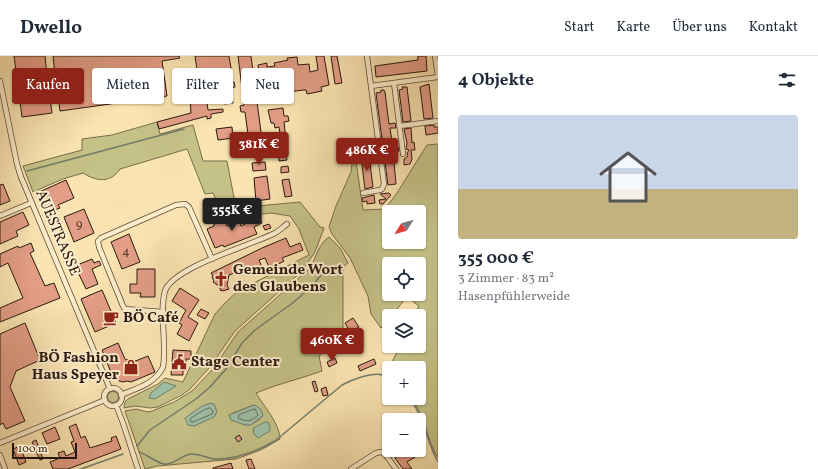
<!DOCTYPE html>
<html lang="de">
<head>
<meta charset="utf-8">
<style>
  :root { --surface:#fff; --page:#f2f2f3; --text:#1f2937; --muted:#747a83; --line:#e0e1e3; --accent:#8f2418 }
  body { margin:0; font-family:Vollkorn,serif; background:var(--page); color:var(--text); height:100vh; display:flex; flex-direction:column; font-size:15px; white-space:nowrap }
  * { box-sizing:border-box; margin:0 }
  p { font-size:13px; color:var(--muted) }
  .icon { flex:none; width:22px; height:22px; fill:none; stroke:currentColor; stroke-width:2; stroke-linecap:round; stroke-linejoin:round }
  .map { position:relative; flex:1; overflow:hidden }
  .sheet { display:flex; flex-direction:column; background:var(--surface); width:380px }
  .sheet>* { flex:none }
  .banner { position:absolute; left:12px; top:12px; width:366px; height:36px; display:flex; gap:8px }
  .needle { width:26px; rotate:233deg }
  .tools { position:absolute; left:382px; top:149px; display:grid; gap:8px }
  .tools a { display:grid; place-items:center; width:44px; height:44px; border-radius:4px; background:var(--surface); box-shadow:0 1px 3px #0004; font-size:20px }
  .scale { position:absolute; left:12px; bottom:10px; width:65px; box-sizing:border-box; padding-left:4px; border:2px solid #2a1810; border-top:0; font-size:11px; line-height:14px; white-space:nowrap; color:#2a1810; -webkit-text-stroke:3px #fcedcc; paint-order:stroke }
  .price { position:absolute; translate:-50% -34px; padding:0 9px; border-radius:4px; background:var(--accent); color:#fff; font-size:13px; line-height:26px; filter:drop-shadow(0 1px 2px #0008) }
  .price::after { content:''; position:absolute; left:50%; top:24px; width:12px; height:9px; margin-left:-6px; background:inherit; clip-path:polygon(0 0,100% 0,50% 100%) }
  .price.active { background:#222; color:#fff }
  ul { padding:0; list-style:none }
  li { display:grid; align-content:center; gap:8px; height:212px; padding:0 20px }
  li span { display:grid; place-items:center; height:124px; border-radius:4px; color:#555 }
  li>.icon { margin-inline-start:auto }
  span .icon { width:72px; height:72px; fill:#fffc; stroke-width:1 }
  li b { font-size:17px }
  h2 { display:flex; justify-content:space-between; align-items:center; height:48px; padding:0 20px; font-size:17px }
  .chip { padding:0 14px; border-radius:4px; background:var(--surface); box-shadow:0 1px 3px #0004; font-size:14px; line-height:36px }
  .chip.active { background:var(--accent); color:#fff }
  header { display:flex; align-items:center; gap:24px; box-sizing:border-box; height:56px; padding:0 20px; background:var(--surface); border-bottom:1px solid var(--line) }
  header strong { font-size:19px }
  nav { display:flex; gap:22px; margin-inline-start:auto; font-size:14px }
  main { display:flex; flex:1; min-height:0 }
  .map>svg:first-child { display:block }
  .green { fill:#c5c287; stroke:#786d4c; fill-rule:evenodd }
  .water { fill:#9fbfa6; stroke:#707c6a }
  .lines { fill:none; stroke-linecap:round; stroke-linejoin:round }
  .shore { stroke:#646c5b; stroke-width:1 }
  .stream { stroke:#707c6a; stroke-width:1.5 }
  .building { fill:#e39e87; stroke:#2a1810 }
  .minor-casing { stroke:#5e4b38; stroke-width:6 }
  .minor { stroke:#fcedcc; stroke-width:4.5 }
  .labels { text-anchor:middle; dominant-baseline:central; stroke-width:4; stroke-linejoin:round; paint-order:stroke }
  .number-label { font-size:13px; fill:#583a2e }
  .street-label { font-size:15px; fill:#2a1810; stroke:#fcedcc }
  .poi-label { font-size:15px; font-weight:bold; fill:#2a1810; stroke:#fcedcc; text-anchor:start }
</style>
</head>
<body>
<header>
<strong>Dwello</strong>
<nav><a>Start</a><a>Karte</a><a>Über uns</a><a>Kontakt</a></nav>
</header>
<main>
<div class="map">
<svg width="438" height="413" viewBox="0 0 438 413">
  <rect width="100%" height="100%" fill="#fae4b1"/>
  <filter id="stains"><feTurbulence type="fractalNoise" baseFrequency=".005" numOctaves="4"/><feColorMatrix values="0 0 0 0 .2 0 0 0 0 .09 0 0 0 0 .02 0 0 0 .5 -.17"/></filter>
  <radialGradient id="worn" r=".72"><stop offset=".6" stop-color="#630" stop-opacity="0"/><stop offset="1" stop-color="#630" stop-opacity=".3"/></radialGradient>
  <g class="green">
    <path d="M157 66 160 78 193 69 203 105H227L236 152 300 146 320 171 324 172 315 196 302 215 235 275 210 311 190 333 182 339 158 351 150 352 135 350 124 352 125 346 128 343 158 328 165 322 183 326 215 258 225 247 238 235 309 199 299 173 290 160 271 157 225 163 213 137 205 138 187 93 120 113C110 128 96 125 83 117L63 123 33 136 23 110 82 94V83L112 79Z"/>
    <path d="M438 88V402C426 383 426 361 411 342H419V312H389V320L386 318 397 296 393 290H419V260H413L419 250 407 241 391 260H389V262L381 272 371 258 368 240 350 202 332 178 329 171 336 150 351 116 354 91 363 154 385 153 397 137 427 89ZM389 156H419V186H389ZM389 208H419V238H389Z"/>
    <path d="M329 181 340 192 348 207 343 211V282L319 300 322 315C300 323 277 328 256 337 263 349 280 368 280 383L261 394 236 403 157 410 145 413 125 355 136 353 148 356 152 355 174 346 192 335 213 313 238 276 310 212C316 202 319 187 329 181ZM254 349 260 363C245 373 243 370 233 357Z"/>
    <circle cx="113" cy="341" r="5.5"/>
  </g>
  <g class="water">
    <polygon points="164,326 176,330 155,343 149,342 151,337"/>
    <polygon points="211,347 214,348 217,356 214,361 194,370 188,369 185,362 202,350"/>
    <path d="M254 349C260 351 262 354 263 360L251 369H245L231 364 229 359Z"/>
    <polygon points="265,366 268,366 270,371 270,375 258,382 254,378 253,372"/>
  </g>
  <g class="lines">
    <g class="shore">
      <polygon points="210,352 213,355 212,358 193,366 190,365 191,362 204,354"/>
      <path d="M255 353 258 359C251 366 247 366 238 362L239 359Z"/>
    </g>
    <g class="stream">
      <polyline points="27,115 184,73"/>
      <path d="M409 342C425 361 426 385 438 406"/>
      <polyline points="137,390 150,374 196,343 210,331 226,313 242,287 255,274 294,246 312,230 321,219"/>
      <path d="M139 396C148 399 155 406 164 408 174 410 182 398 192 398 200 398 207 402 214 403 235 404 257 395 275 385L342 329C354 323 377 313 389 322"/>
      <polyline points="81,413 123,398"/>
    </g>
  </g>
  <g class="building">
    <polygon points="14,0 45,0 47,20 55,19 53,0 179,0 180,2 162,5 167,40 60,55 56,25 48,26 52,57 22,61"/>
    <polygon points="195,0 229,0 232,18 216,20 217,28 234,26 235,31 218,34 219,42 216,42 217,46 207,47 208,54 223,53 223,56 211,58 211,62 207,63 207,60 159,73 157,66 191,57 190,43 201,41"/>
    <polygon points="238,0 251,0 264,99 251,101 245,56 241,56 240,50 244,49"/>
    <polygon points="316,0 324,0 329,29 321,31 322,35 307,38 306,34 303,34 276,38 278,45 264,47 258,9 267,7 267,11 275,10 274,7 288,4 287,2 297,1 298,9 309,8 310,16 318,14"/>
    <polygon points="331,0 337,0 342,27 335,28"/>
    <polygon points="418,0 426,0 427,15 376,21 375,10 418,4"/>
    <polygon points="429,28 433,62 424,63 420,31"/>
    <polygon points="402,31 407,31 411,65 403,66 399,34 403,33"/>
    <polygon points="381,34 384,34 385,36 389,68 395,67 396,72 390,72 393,92 398,91 399,95 393,96 396,128 388,129 376,37 381,36"/>
    <polygon points="232,41 233,47 224,48 223,42"/>
    <polygon points="283,52 284,60 288,60 289,65 284,66 286,84 281,84 279,71 275,72 274,67 271,67 268,54"/>
    <polygon points="434,69 434,71 438,71 438,77 426,79 425,70"/>
    <polygon points="232,71 233,82 218,84 216,73"/>
    <polygon points="411,72 412,87 414,86 415,94 411,94 412,103 410,108 404,109 404,103 408,100 407,97 409,94 406,93 407,87 404,73"/>
    <polygon points="286,98 287,104 279,105 279,99"/>
    <polygon points="369,100 373,131 365,133 361,101"/>
    <polygon points="265,106 266,114 253,115 252,107"/>
    <polygon points="288,110 289,116 281,117 281,111"/>
    <polygon points="267,120 270,143 256,145 254,122"/>
    <polygon points="289,123 292,140 285,141 282,124"/>
    <polygon points="66,124 74,142 58,149 60,152 52,155 51,152 45,155 37,137"/>
    <polygon points="3,128 10,145 0,149 0,129"/>
    <polygon points="389,137 391,139 383,148 380,148 379,144 386,143 380,138"/>
    <polygon points="374,139 375,147 367,148 367,145 363,146 362,142"/>
    <polygon points="84,153 94,177 74,186 64,161"/>
    <polygon points="23,156 29,169 16,175 18,180 0,188 0,166"/>
    <polygon points="257,162 259,162 262,167 254,171 257,178 224,191 223,189 215,192 207,173 214,170 214,168 224,164 227,170 239,165 241,170"/>
    <polygon points="269,168 271,172 265,174 263,170"/>
    <polygon points="129,178 140,206 122,213 111,186"/>
    <polygon points="286,182 290,191 300,187 303,194 282,202 284,205 275,210 275,209 269,211 265,202 259,204 264,216 257,219 253,210 229,219 227,229 229,233 223,235 222,234 221,235 219,230 213,226 214,225 212,221 213,220 211,217 262,192"/>
    <polygon points="31,187 34,195 30,197 45,230 54,227 60,242 0,266 0,252 23,242 8,207 0,211 0,198 18,190 19,192"/>
    <polygon points="92,203 94,207 99,205 101,209 92,213 98,228 86,233 75,210"/>
    <polygon points="137,213 155,213 155,241 140,241 141,237 130,237 130,228 137,228"/>
    <polygon points="180,232 199,244 188,261 198,267 189,285 177,278 182,269 179,267 186,254 172,245"/>
    <polygon points="102,234 116,267 95,276 81,243"/>
    <polygon points="201,253 209,257 205,263 197,259"/>
    <polygon points="353,262 359,271 350,276 345,267"/>
    <polygon points="389,264 389,271 386,275 382,272"/>
    <polygon points="25,267 40,304 16,315 10,331 25,365 6,373 3,367 0,369 0,278"/>
    <polygon points="118,287 125,303 133,306 148,300 155,316 131,326 127,325 123,326 119,325 117,321 112,319 102,294"/>
    <polygon points="173,294 191,295 191,303 186,303 186,310 187,310 185,314 183,314 183,319 171,319"/>
    <polygon points="335,302 337,307 329,311 327,306"/>
    <polygon points="374,303 376,308 360,315 358,310"/>
    <polygon points="315,325 318,335 315,336 312,326"/>
    <polygon points="326,331 328,339 323,340 321,333"/>
    <polygon points="76,368 81,382 85,380 90,392 112,385 111,382 116,380 121,393 68,413 53,413 50,406 60,402 58,397 64,395 66,400 75,396 71,386 74,385 69,371"/>
    <polygon points="55,371 60,383 47,388 42,377"/>
    <polygon points="239,379 242,383 238,386 235,382"/>
    <polygon points="36,384 43,403 40,404 32,386"/>
    <polygon points="20,390 26,406 19,409 13,393"/>
    <polygon points="395,394 399,394 404,401 418,394 420,398 407,406 412,413 403,413 395,402 399,399"/>
    <polygon points="251,403 255,413 249,413 246,404"/>
    <polygon points="231,407 233,413 213,413 213,412"/>
  </g>
  <g class="lines">
    <g class="minor-casing">
      <g id="minor">
        <polyline points="435,0 438,20"/>
        <polyline points="0,25 17,108 21,121 110,333"/>
        <polyline points="394,27 403,98"/>
        <polyline points="371,30 438,21"/>
        <polyline points="400,70 438,65"/>
        <polyline points="363,137 380,134 382,133 384,128 367,0"/>
        <polyline points="0,160 31,147"/>
        <polyline points="163,256 125,253 123,250 99,191 98,185 101,182 176,149 185,148 189,151 212,203"/>
        <circle cx="113" cy="341" r="9"/>
        <path d="M121 339C137 332 155 328 163 311 167 289 159 255 165 235 173 211 252 189 275 177 279 175 283 171 287 168"/>
        <polyline points="116,349 123,367 138,413"/>
        <polyline points="0,387 105,344"/>
        <polyline points="0,399 5,413"/>
        <polyline points="351,413 376,397 381,396 385,398 396,413"/>
      </g>
    </g>
    <use href="#minor" class="minor"/>
  </g>
  <defs>
    <g id="church-bare" transform="scale(1.2)"><path d="M-1.2-6h2.4v3.5h3.3v2.4h-3.3V6h-2.4V-.1h-3.3v-2.4h3.3Z" fill="#8f2418" stroke="#fcedcc" stroke-width="2.5" paint-order="stroke"/></g>
    <g id="cafe-bare" transform="scale(1.2)"><path d="M-5.5-4.5H6V0H3Q3 3.5 0 3.5H-2.5Q-5.5 3.5-5.5 0ZM3-3.2v2h1.7v-2ZM-6 4.5H4V6H-6Z" fill="#8f2418" stroke="#fcedcc" stroke-width="2.5" paint-order="stroke"/></g>
    <g id="civic-bare" transform="scale(1.2)"><path d="M-.6-6.5H3V-4.5H.6V-3L4-1V1h2V6H-6V1h2V-1L-.6-3ZM-1.2 2.5V6h2.4V2.5Z" fill="#8f2418" stroke="#fcedcc" stroke-width="2.5" paint-order="stroke"/></g>
    <g id="shop-bare" transform="scale(1.2)"><path d="M-5-2.5h2.3a2.7 3.5 0 0 1 5.4 0H5L5.5 6h-11ZM-1.5-2.5h3a1.5 2.3 0 0 0-3 0Z" fill="#8f2418" stroke="#fcedcc" stroke-width="2.5" paint-order="stroke"/></g>
  </defs>
  <g fill-rule="evenodd">
    <use href="#church-bare" x="221" y="223"/>
    <use href="#cafe-bare" x="111" y="262"/>
    <use href="#civic-bare" x="179" y="306"/>
    <use href="#shop-bare" x="131" y="311"/>
  </g>
  <g class="labels">
    <g class="number-label">
      <text x="79" y="169">9</text>
      <text x="126" y="196">4</text>
    </g>
    <g class="street-label">
      <text transform="translate(57 177) rotate(67)">AUESTRASSE</text>
    </g>
    <g class="poi-label">
      <text x="233" y="214">Gemeinde Wort<tspan x="233" dy="17">des Glaubens</tspan></text>
      <text x="123" y="262">BÖ Café</text>
      <text x="119" y="302" text-anchor="end">BÖ Fashion<tspan x="119" dy="17">Haus Speyer</tspan></text>
      <text x="191" y="306">Stage Center</text>
    </g>
  </g>
  <rect width="100%" height="100%" filter="url(#stains)"/>
  <rect width="100%" height="100%" fill="url(#worn)"/>
</svg>
<div class="tools">
<a><svg class="needle" viewBox="-14 -14 28 28"><path d="M0-13l5 13h-10z" fill="#e53935"/><path d="M0 13l5-13h-10z" fill="#747a83"/></svg></a>
<a><svg class="icon" aria-label="locate" viewBox="0 0 24 24"><circle cx="12" cy="12" r="6"/><path d="M12 2v4M12 18v4M2 12h4M18 12h4"/></svg></a>
<a><svg class="icon" aria-label="layers" viewBox="0 0 24 24"><path d="M12 4l9 5-9 5-9-5zM3 14l9 5 9-5"/></svg></a>
<a>+</a>
<a>−</a>
</div>
<div class="scale">100 m</div>
<b class="price" style="left:259px;top:110px">381K €</b>
<b class="price" style="left:367px;top:116px">486K €</b>
<b class="price active" style="left:232px;top:176px">355K €</b>
<b class="price" style="left:332px;top:306px">460K €</b>
<div class="banner">
<a class="chip active">Kaufen</a>
<a class="chip">Mieten</a>
<a class="chip">Filter</a>
<a class="chip">Neu</a>
</div>
</div>
<section class="sheet">
<h2>4 Objekte<svg class="icon" aria-label="filters" viewBox="0 0 24 24"><path d="M4 7h16M4 17h16"/><circle cx="9" cy="7" r="2"/><circle cx="15" cy="17" r="2"/></svg></h2>
<ul>
<li><span style="background:linear-gradient(#c9d6e8 60%,#c2b280 0)"><svg class="icon" aria-label="home" viewBox="0 0 24 24"><path d="M3 11l9-7 9 7M6 9v11h12V9"/></svg></span><div><b>355 000 €</b><p>3 Zimmer · 83 m²</p><p>Hasenpfühlerweide</p></div></li>
</ul>
</section>
</main>
</body>
</html>
